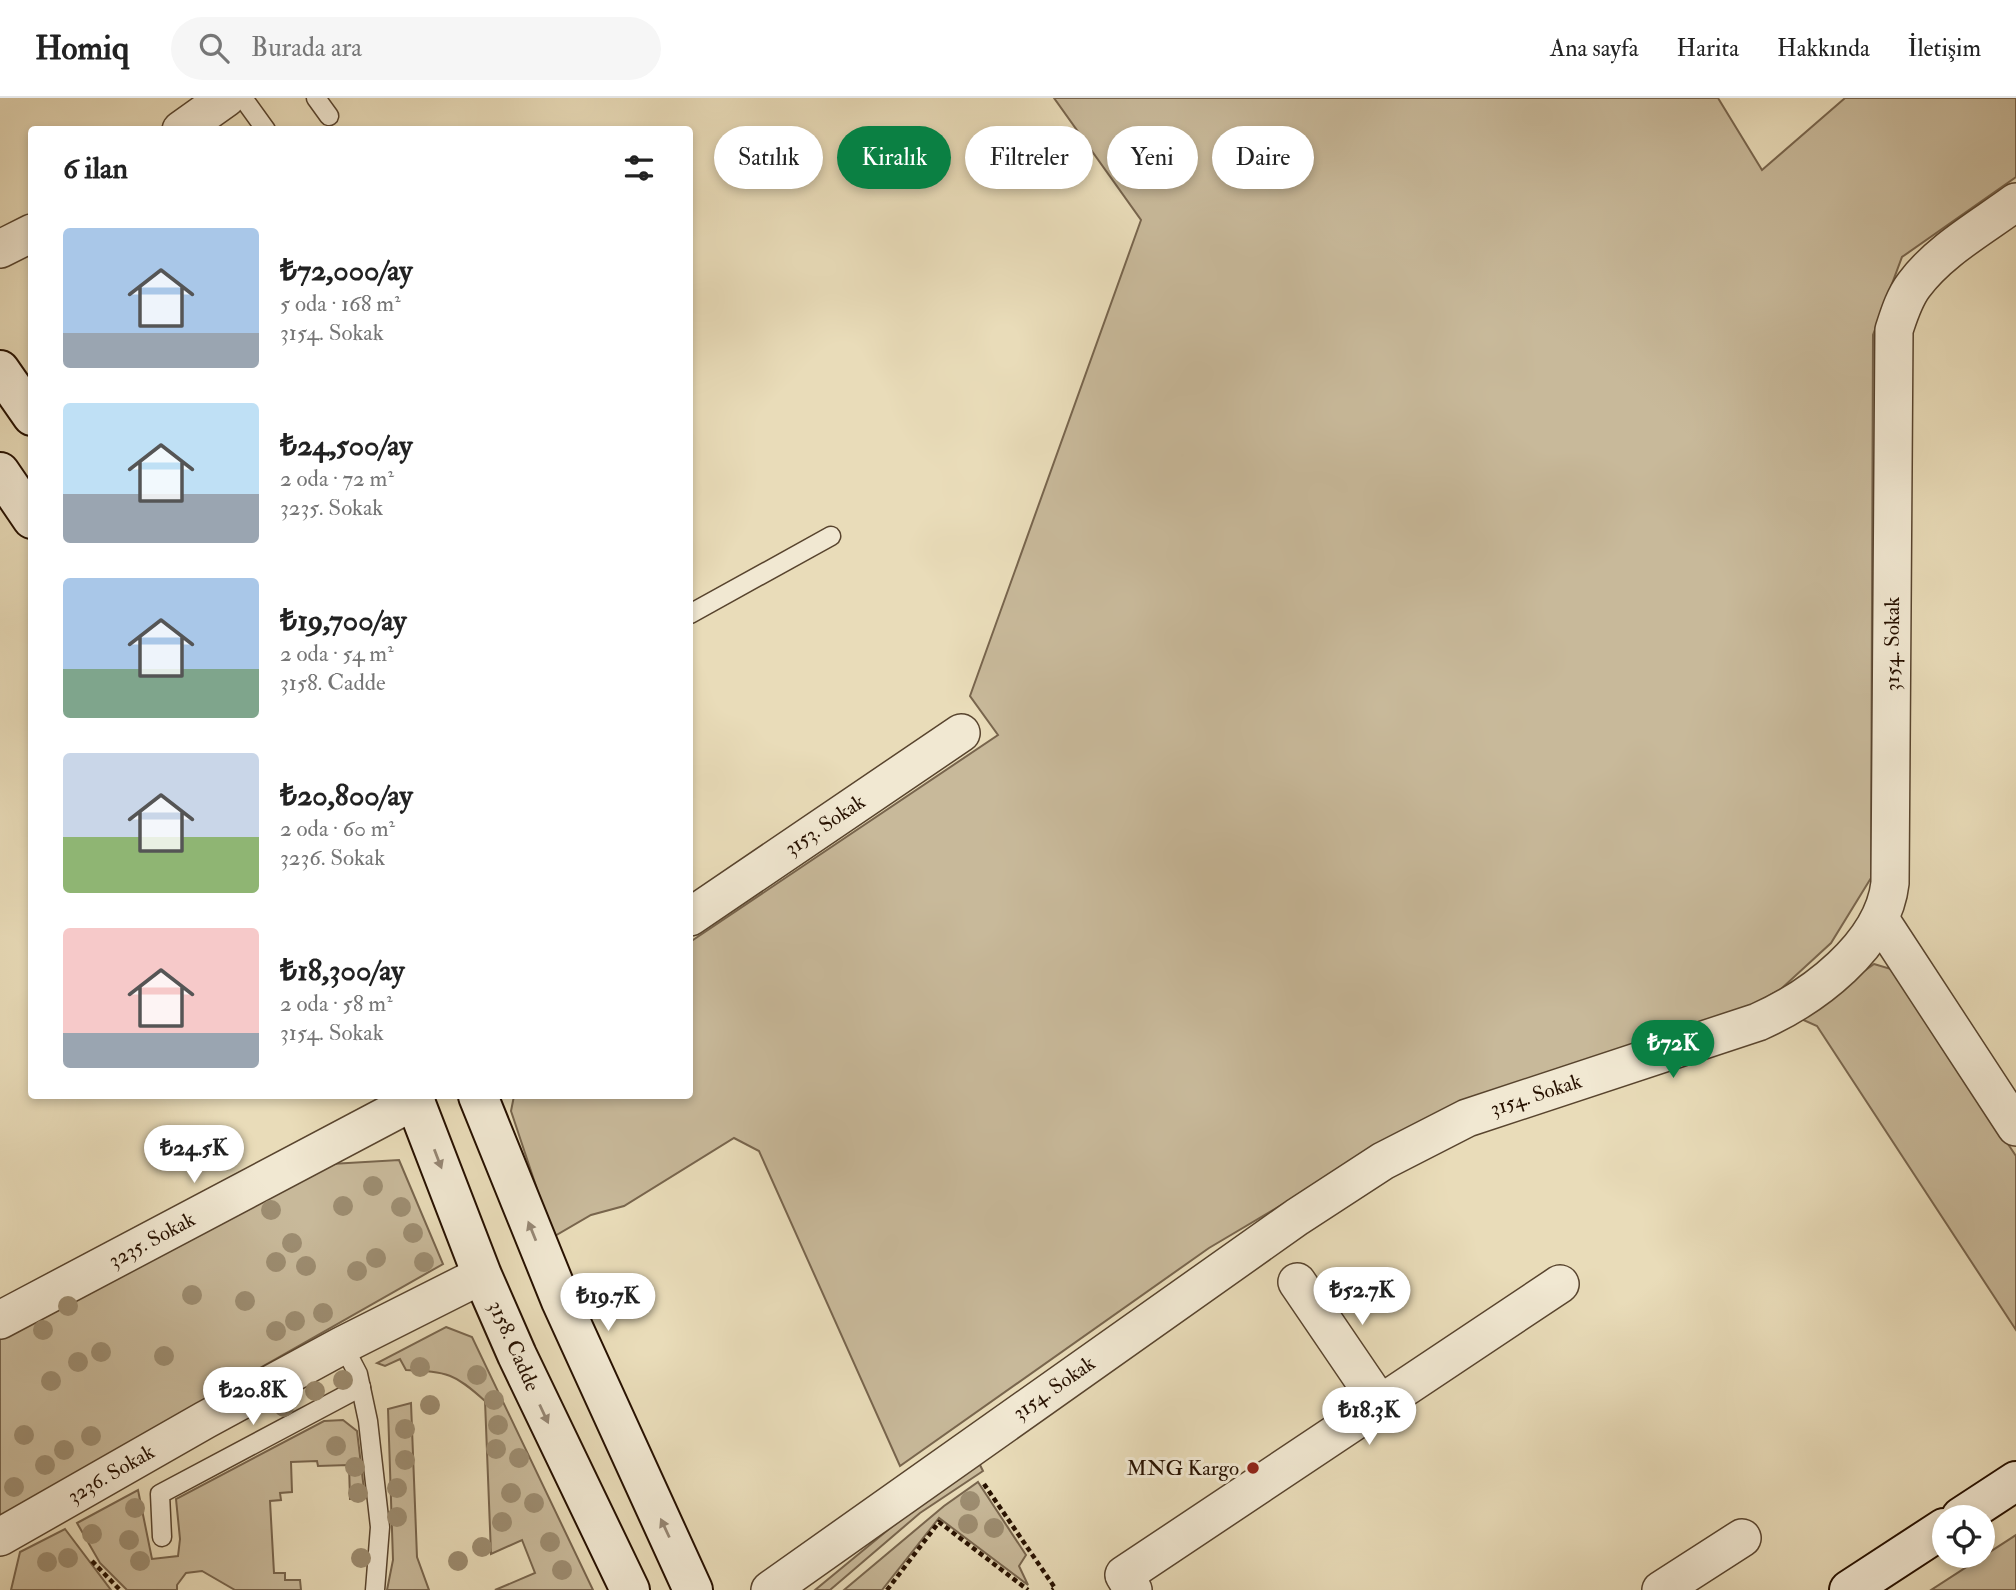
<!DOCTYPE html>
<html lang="tr">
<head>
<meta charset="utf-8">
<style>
  :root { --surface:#fff; --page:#f6f6f6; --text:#222; --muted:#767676; --line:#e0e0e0; --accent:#0b8043 }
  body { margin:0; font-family:"IM FELL Double Pica",serif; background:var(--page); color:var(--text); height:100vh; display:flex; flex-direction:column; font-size:26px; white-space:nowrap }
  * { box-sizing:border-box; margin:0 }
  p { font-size:23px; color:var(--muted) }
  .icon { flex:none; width:38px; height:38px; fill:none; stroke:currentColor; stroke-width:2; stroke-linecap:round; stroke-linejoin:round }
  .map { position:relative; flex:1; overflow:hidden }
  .drawer { position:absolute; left:28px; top:28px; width:665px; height:973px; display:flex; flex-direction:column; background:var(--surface); border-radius:7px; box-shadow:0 4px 10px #0003 }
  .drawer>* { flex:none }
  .hud { position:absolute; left:714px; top:28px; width:665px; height:63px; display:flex; gap:14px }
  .tools { position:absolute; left:1932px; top:1407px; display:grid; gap:14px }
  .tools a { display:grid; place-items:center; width:63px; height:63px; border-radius:50%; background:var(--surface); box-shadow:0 4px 10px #0003; font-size:35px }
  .price { position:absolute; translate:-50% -60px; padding:0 16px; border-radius:24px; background:#fff; color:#222; font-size:23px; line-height:46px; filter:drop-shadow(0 2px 4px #0008) }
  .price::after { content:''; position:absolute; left:50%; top:42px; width:21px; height:16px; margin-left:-10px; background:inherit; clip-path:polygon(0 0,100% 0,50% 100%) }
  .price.active { background:var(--accent); color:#fff }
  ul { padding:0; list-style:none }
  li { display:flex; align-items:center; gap:21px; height:175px; padding:0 35px }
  li span { display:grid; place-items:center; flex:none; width:196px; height:140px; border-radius:7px; color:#555 }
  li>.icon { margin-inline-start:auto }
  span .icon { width:84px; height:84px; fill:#fffc; stroke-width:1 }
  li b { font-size:30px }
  h2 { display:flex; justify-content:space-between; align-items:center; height:84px; padding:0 35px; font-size:30px }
  .tag { padding:0 24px; border-radius:32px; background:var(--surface); box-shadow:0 4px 10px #0003; font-size:24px; line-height:63px }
  .tag.active { background:var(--accent); color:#fff }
  header { display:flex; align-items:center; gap:42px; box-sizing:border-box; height:98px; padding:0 35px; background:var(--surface); border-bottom:2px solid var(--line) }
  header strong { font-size:33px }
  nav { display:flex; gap:38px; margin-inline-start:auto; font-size:24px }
  .search { width:490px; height:63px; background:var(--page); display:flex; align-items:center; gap:18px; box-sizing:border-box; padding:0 24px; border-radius:38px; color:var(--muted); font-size:26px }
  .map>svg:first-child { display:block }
  .green { fill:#c8b99a; stroke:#78654d; stroke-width:2 }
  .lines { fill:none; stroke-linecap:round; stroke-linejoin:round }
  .lane-casing { stroke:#58442e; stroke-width:21 }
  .street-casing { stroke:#58442e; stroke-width:40 }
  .secondary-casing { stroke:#271100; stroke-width:42 }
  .path { stroke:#271100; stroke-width:4.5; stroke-dasharray:5 3.5; stroke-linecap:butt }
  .lane { stroke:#f1e8d2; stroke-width:18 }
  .street { stroke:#f1e8d2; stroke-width:37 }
  .secondary { stroke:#f1e8d2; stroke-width:38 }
  .tree { fill:#9d8d71 }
  .oneway { fill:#968774 }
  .poi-dot { fill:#8f2418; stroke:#f1e8d2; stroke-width:2.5 }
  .labels { text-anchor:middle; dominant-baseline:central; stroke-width:6; stroke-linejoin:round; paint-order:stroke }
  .street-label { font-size:21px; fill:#271100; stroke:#f1e8d2 }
  .poi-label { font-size:21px; fill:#271100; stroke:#f1e8d2; text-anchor:end }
</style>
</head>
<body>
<header>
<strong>Homiq</strong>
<div class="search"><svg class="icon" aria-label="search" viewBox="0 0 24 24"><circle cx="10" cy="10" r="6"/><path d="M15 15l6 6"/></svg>Burada ara</div>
<nav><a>Ana sayfa</a><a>Harita</a><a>Hakkında</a><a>İletişim</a></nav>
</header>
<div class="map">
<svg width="2016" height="1492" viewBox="0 0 2016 1492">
  <rect width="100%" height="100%" fill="#e9dcb9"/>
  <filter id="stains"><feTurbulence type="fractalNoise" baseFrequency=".00286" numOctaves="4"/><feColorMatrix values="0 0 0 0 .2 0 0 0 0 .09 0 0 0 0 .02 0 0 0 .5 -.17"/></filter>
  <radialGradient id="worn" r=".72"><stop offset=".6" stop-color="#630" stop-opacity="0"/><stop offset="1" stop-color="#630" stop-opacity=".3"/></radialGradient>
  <g class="green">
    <polygon points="1054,0 1718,0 1762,72 1845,0 2016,0 2016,79 1902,159 1873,237 1871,780 1831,845 1781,891 1724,922 1428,1020 1209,1150 900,1368 759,1053 734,1040 624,1108 591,1117 553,1139 511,1013 514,998 690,998 690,844 998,637 970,598 1141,122"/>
    <polygon points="1874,866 1891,871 2016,1058 2016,1232 1817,928 1799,920"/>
    <polygon points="399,1062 443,1166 193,1308 0,1421 0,1234 331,1066"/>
    <path d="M446 1229 472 1239 593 1492H495L535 1475 522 1442 491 1456 485 1303C454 1275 448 1274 406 1272L400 1261 385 1268 377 1265Z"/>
    <polygon points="411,1305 417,1459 429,1492 387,1492 393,1462 388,1311"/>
    <polygon points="343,1322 357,1333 365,1400 350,1401 349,1367 318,1368 317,1363 291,1364 292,1394 280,1395 281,1402 270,1403 274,1475 285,1475 285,1482 300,1482 301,1492 235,1492 202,1473 186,1475 177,1487 177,1492 127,1492 100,1465 77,1425 138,1392 152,1461 178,1458 180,1441 176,1401 324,1323"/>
    <polygon points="979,1365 983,1373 920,1415 830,1492 815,1492 917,1408"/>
    <polygon points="978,1384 1026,1457 1019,1468 1028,1487 939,1420 882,1492 844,1492 944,1408"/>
    <polygon points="65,1431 111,1492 11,1492 20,1454"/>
    <polygon points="2016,1437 2016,1492 1931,1492"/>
  </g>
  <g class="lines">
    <g class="lane-casing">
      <g id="lane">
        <polyline points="243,0 266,32"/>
        <polyline points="316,0 329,18"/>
        <polyline points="690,516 831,438"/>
        <polyline points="343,1247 358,1276 368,1323 380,1429 375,1492"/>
        <polyline points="162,1439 160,1396 361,1289"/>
      </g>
    </g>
    <g class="street-casing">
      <g id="street">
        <polyline points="181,32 226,0"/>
        <polyline points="0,151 32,135"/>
        <polyline points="690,819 961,635"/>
        <polyline points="1880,821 2016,1029"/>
        <polyline points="1297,1184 1380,1306"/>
        <polyline points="0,1222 416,1002"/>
        <polyline points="0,1439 205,1322 343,1247 482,1177"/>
        <path d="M770 1492 1297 1119 1383 1063 1467 1020 1758 924C1812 900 1883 848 1890 785L1894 232C1899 217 1904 200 1914 187 1939 153 1982 129 2016 104"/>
        <polyline points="1133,1492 1124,1477 1560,1186"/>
        <polyline points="1661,1492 1742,1440"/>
      </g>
    </g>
    <g class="secondary-casing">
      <g id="secondary">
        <polyline points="0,272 32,318"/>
        <polyline points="0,374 32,421"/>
        <polyline points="413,998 482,1177 517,1257 630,1492"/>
        <polyline points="478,998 561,1203 693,1492"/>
        <polyline points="1961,1419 2016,1383"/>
        <polyline points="1849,1492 1944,1430"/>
      </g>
    </g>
    <g class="path">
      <polyline points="984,1386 1055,1490 1052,1492"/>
      <polyline points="92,1463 120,1492"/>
      <polyline points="887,1492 939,1424 1028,1492"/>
    </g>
    <use href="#lane" class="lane"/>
    <use href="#street" class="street"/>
    <use href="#secondary" class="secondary"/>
  </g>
  <g class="tree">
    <circle cx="373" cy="1088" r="10"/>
    <circle cx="343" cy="1108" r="10"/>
    <circle cx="401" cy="1109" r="10"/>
    <circle cx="271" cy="1112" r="10"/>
    <circle cx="413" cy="1135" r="10"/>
    <circle cx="292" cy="1145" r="10"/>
    <circle cx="376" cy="1160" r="10"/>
    <circle cx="276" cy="1164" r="10"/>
    <circle cx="424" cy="1164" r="10"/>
    <circle cx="306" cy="1168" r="10"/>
    <circle cx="357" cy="1173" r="10"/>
    <circle cx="192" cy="1197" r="10"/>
    <circle cx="245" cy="1203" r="10"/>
    <circle cx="68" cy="1208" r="10"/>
    <circle cx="323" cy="1215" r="10"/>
    <circle cx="295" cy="1223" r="10"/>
    <circle cx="43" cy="1232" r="10"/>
    <circle cx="276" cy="1233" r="10"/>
    <circle cx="101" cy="1254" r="10"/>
    <circle cx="164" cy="1258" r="10"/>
    <circle cx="78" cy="1264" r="10"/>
    <circle cx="420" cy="1269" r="10"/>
    <circle cx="477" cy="1277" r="10"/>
    <circle cx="343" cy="1282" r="10"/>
    <circle cx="51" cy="1283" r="10"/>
    <circle cx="315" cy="1293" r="10"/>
    <circle cx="494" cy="1302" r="10"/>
    <circle cx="430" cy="1307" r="10"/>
    <circle cx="284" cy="1309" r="10"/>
    <circle cx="498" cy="1327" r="10"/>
    <circle cx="405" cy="1331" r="10"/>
    <circle cx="24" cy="1337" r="10"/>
    <circle cx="91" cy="1338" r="10"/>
    <circle cx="336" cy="1348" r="10"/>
    <circle cx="496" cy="1351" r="10"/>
    <circle cx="64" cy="1352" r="10"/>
    <circle cx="519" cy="1360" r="10"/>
    <circle cx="405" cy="1362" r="10"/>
    <circle cx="45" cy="1367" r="10"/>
    <circle cx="355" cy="1369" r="10"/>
    <circle cx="14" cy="1389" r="10"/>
    <circle cx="397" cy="1390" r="10"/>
    <circle cx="358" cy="1395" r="10"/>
    <circle cx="511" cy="1395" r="10"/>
    <circle cx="970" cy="1403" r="10"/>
    <circle cx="534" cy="1405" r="10"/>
    <circle cx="135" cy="1410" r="10"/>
    <circle cx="397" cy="1419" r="10"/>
    <circle cx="502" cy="1424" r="10"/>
    <circle cx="968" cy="1426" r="10"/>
    <circle cx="994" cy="1430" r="10"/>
    <circle cx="92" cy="1436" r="10"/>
    <circle cx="129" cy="1442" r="10"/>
    <circle cx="550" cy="1444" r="10"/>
    <circle cx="482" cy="1449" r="10"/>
    <circle cx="68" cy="1460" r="10"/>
    <circle cx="361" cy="1460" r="10"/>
    <circle cx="140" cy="1463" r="10"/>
    <circle cx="458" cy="1463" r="10"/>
    <circle cx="47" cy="1464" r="10"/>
    <circle cx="562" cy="1472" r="10"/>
  </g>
  <defs><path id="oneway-solid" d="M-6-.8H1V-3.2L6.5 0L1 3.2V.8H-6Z" transform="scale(1.75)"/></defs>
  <g class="oneway">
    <use href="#oneway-solid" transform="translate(438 1061) rotate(69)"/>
    <use href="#oneway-solid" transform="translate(532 1133) rotate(-112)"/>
    <use href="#oneway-solid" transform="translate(544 1316) rotate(65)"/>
    <use href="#oneway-solid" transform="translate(665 1430) rotate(-115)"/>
  </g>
  <circle class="poi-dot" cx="1253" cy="1370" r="7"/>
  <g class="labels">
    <g class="street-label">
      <text transform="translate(1892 546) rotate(-90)">3154. Sokak</text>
      <text transform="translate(825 727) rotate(-34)">3153. Sokak</text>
      <text transform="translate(1536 997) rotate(-18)">3154. Sokak</text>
      <text transform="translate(152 1142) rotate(-28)">3235. Sokak</text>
      <text transform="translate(514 1248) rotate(66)">3158. Cadde</text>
      <text transform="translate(1054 1290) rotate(-35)">3154. Sokak</text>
      <text transform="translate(111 1376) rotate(-30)">3236. Sokak</text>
    </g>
    <g class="poi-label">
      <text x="1239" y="1370">MNG Kargo</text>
    </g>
  </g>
  <rect width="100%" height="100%" filter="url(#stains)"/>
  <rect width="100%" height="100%" fill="url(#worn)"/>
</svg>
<div class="tools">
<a><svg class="icon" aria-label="locate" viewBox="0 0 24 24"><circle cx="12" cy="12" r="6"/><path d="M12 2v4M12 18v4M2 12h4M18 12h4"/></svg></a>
</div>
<b class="price active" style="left:1673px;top:982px">₺72K</b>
<b class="price" style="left:194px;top:1087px">₺24.5K</b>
<b class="price" style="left:1362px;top:1229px">₺52.7K</b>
<b class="price" style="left:608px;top:1235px">₺19.7K</b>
<b class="price" style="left:253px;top:1329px">₺20.8K</b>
<b class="price" style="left:1369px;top:1349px">₺18.3K</b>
<div class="hud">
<a class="tag">Satılık</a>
<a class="tag active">Kiralık</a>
<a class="tag">Filtreler</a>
<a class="tag">Yeni</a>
<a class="tag">Daire</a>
</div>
<section class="drawer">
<h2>6 ilan<svg class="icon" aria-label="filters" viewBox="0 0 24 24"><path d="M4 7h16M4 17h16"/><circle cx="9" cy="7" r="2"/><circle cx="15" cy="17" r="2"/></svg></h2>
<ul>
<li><span style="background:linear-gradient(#a9c7e8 75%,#9aa5b1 0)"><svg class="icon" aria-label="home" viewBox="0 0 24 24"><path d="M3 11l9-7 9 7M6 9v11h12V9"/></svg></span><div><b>₺72,000/ay</b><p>5 oda · 168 m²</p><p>3154. Sokak</p></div></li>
<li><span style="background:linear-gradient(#bfe0f5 65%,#9aa5b1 0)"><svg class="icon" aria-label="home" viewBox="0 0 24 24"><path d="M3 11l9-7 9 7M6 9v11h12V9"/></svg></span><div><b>₺24,500/ay</b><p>2 oda · 72 m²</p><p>3235. Sokak</p></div></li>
<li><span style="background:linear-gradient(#a9c7e8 65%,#7fa58c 0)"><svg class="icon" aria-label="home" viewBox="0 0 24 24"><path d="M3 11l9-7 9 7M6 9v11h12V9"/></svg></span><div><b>₺19,700/ay</b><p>2 oda · 54 m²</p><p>3158. Cadde</p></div></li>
<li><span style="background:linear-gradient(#c9d6e8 60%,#8fb573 0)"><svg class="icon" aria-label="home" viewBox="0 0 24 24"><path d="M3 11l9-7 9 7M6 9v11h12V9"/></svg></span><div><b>₺20,800/ay</b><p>2 oda · 60 m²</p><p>3236. Sokak</p></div></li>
<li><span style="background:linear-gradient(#f6c9c9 75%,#9aa5b1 0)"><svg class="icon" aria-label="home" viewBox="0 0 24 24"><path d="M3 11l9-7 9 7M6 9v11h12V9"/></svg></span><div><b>₺18,300/ay</b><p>2 oda · 58 m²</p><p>3154. Sokak</p></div></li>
</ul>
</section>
</div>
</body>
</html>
